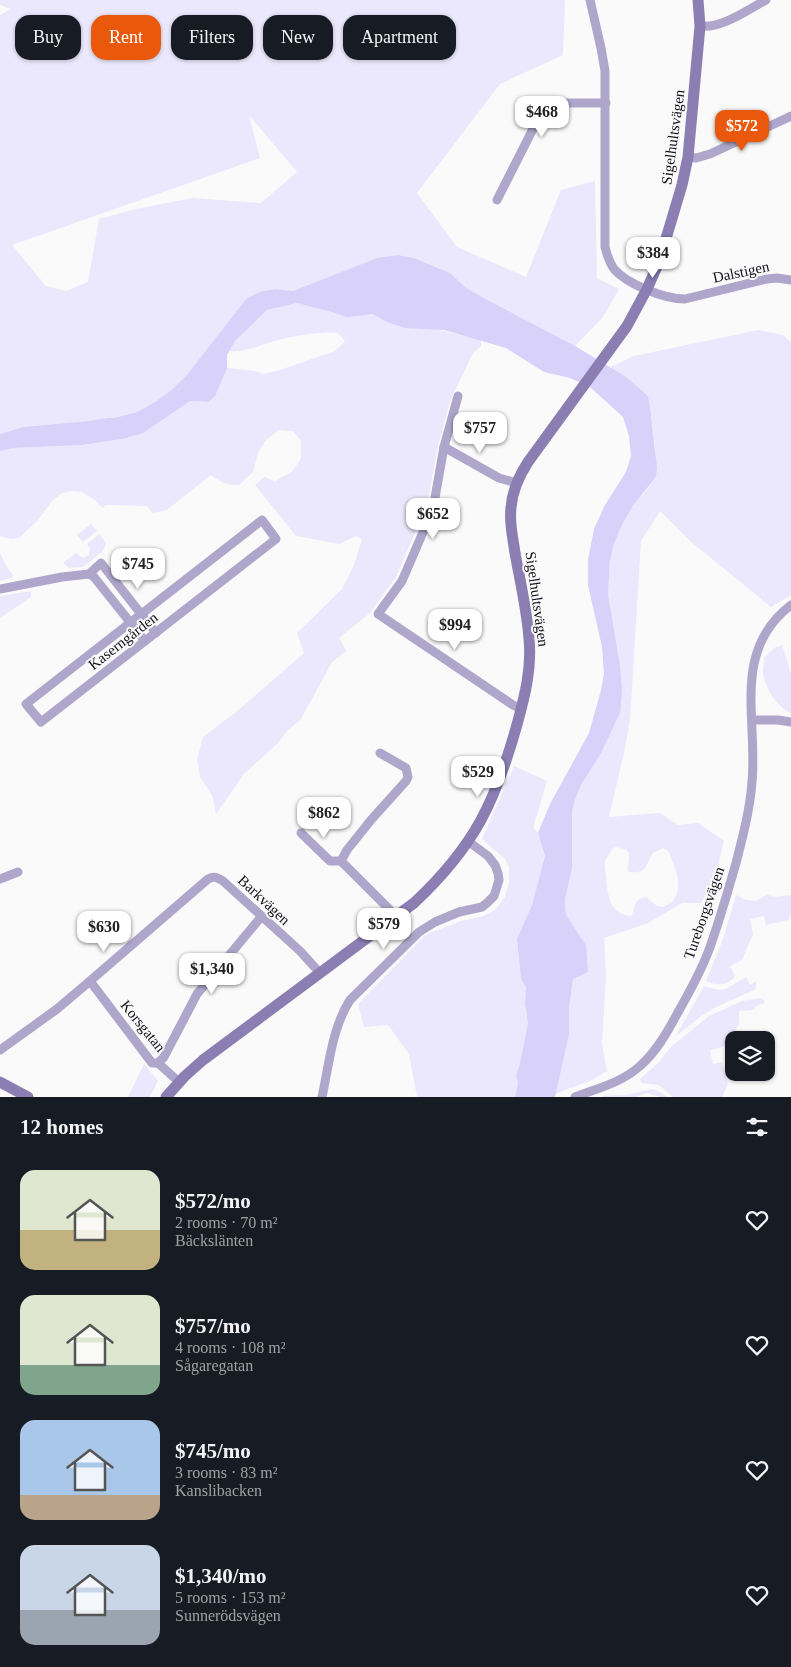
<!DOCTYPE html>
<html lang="en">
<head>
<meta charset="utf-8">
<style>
  :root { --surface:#171b24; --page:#242831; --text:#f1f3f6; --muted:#9ea1a6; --accent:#ea580c }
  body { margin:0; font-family:Georgia,serif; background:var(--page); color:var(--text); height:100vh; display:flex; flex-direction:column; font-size:19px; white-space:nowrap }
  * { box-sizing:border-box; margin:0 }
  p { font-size:16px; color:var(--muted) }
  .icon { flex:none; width:28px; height:28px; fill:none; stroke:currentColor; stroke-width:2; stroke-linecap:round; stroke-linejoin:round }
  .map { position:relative; height:1097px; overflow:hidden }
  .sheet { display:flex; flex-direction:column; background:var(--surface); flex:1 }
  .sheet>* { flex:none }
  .banner { position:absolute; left:15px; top:15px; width:500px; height:45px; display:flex; gap:10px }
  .controls { position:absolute; left:725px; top:1031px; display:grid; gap:10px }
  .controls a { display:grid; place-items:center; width:50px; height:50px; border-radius:10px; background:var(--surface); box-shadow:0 1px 4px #0004; font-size:25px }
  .price { position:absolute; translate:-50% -42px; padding:0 11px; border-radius:10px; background:#fff; color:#222; font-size:16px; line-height:32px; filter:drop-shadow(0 1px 2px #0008) }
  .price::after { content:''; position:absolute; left:50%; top:30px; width:15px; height:11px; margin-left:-8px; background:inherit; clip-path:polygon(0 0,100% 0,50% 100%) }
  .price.current { background:var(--accent); color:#fff }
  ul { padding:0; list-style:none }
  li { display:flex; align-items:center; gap:15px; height:125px; padding:0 20px }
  li span { display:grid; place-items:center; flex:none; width:140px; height:100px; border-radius:15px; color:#555 }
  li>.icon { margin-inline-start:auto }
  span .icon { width:60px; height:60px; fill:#fffc; stroke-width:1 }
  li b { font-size:21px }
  h2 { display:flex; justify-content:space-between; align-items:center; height:60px; padding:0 20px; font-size:21px }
  .chip { padding:0 18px; border-radius:15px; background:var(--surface); box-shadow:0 1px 4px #0004; font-size:18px; line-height:45px }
  .chip.current { background:var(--accent); color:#fff }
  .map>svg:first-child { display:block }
  .green { fill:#ebe7fc; fill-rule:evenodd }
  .water { fill:#d8d1fa }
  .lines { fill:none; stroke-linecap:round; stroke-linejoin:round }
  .river { stroke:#d8d1fa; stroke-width:19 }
  .street { stroke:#aea7cb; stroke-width:9 }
  .secondary { stroke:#8a7eb3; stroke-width:11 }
  .labels { text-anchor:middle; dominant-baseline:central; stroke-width:4; stroke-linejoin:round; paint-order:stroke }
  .street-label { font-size:15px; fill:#111019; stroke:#fafafa }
</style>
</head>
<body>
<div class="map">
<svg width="791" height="1097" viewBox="0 0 791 1097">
  <rect width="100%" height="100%" fill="#fafafa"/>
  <g class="green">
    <path d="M0 0H565L563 55 500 84 417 193 457 247 526 277 561 190 595 181 597 278 619 289 603 317 575 346 482 297 465 287 450 273 414 258 398 255 377 258 293 291 275 289 259 292 246 299 186 376 169 392 155 402 137 412 114 418H107L88 421 23 427 0 434V15L11 9 0 5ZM249 115 297 172 261 203 193 198 136 209 99 219 88 282 66 291 46 286 12 245 260 158Z"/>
    <path d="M297 303 335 313 373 314 481 340V346L473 353 450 401 438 446 427 505 396 577 370 613 339 638 346 651 332 662 301 719 287 731 278 743 244 774 216 814 213 797 200 777 197 759 203 737 236 712 304 653 297 633 342 589 354 565 362 539 356 536 339 544 296 536 255 485 264 477 275 481 292 472 301 458V441L293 431 279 430 265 441 258 453 253 472 239 485C227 485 220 482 211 475L167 510 153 513 147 506 106 505 103 508 95 500 82 492 72 491 62 493 52 501 38 520 19 538 10 539 0 536V451L14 448 82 445 122 439 190 401 208 402 227 368 256 371 263 374 280 370 335 351 345 341 338 333C321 331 288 337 271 342 257 346 244 353 229 351L235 341 267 310Z"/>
    <path d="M758 330 783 335 791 342V595L771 607 690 541 660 511 641 541 630 720 624 753 609 817 660 813 678 825 698 823 724 841 717 870 701 903H682L648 923 604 938 606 975 602 1043 607 1071 592 1080 555 1094 569 1034V1009L573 979 586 945 566 916 565 900 572 868V807L581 785 601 752 620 713V665L608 594 610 560 614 544 621 527 632 507 647 490 656 476 655 446 650 406 648 396 625 376 611 367 634 356ZM615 847 625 849 629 853 628 869 629 872C649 874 645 864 653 853L663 848C670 850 671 857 673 863 680 879 683 900 663 907L657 906 646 897C631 900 638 906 631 916 609 914 608 895 606 878 606 873 604 866 605 862 606 858 611 853 613 848Z"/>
    <polygon points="91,524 97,531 83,542 77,535"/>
    <polygon points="100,534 106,544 103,551 83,567 69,568 63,563 76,553 83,558 89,555 90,549 87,544"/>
    <polygon points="0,553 8,569 13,575 12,578 0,581"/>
    <polygon points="31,591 31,597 0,618 0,596"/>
    <path d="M782 645 791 673V713C777 707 766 689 763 674 763 669 764 663 764 658L774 648Z"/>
    <polygon points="514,766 547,781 533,828 538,833 545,856 532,905 517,940 521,979 526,988 525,1004 528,1023 520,1063 516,1076 518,1082 515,1097 417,1097 409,1054 388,1025 364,1027 358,1004 425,935 461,921 484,916 496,909 505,897 509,883 509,867 505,859 482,839"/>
    <path d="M736 895 746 900 755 901 767 895 776 897 791 895V916L788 920 766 925 764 916 750 919 753 934 742 960 730 966 735 977C726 986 718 986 706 981L723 939Z"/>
    <path d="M746 977 750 985 756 981V989L714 1008 700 1017 676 1036 704 986C727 995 728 986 746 977Z"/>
    <polygon points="760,998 764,1000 765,1003 758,1005 753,1010 739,1011 739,1025 723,1047 710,1050 713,1064 722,1062 728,1084 722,1097 673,1097 659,1085 641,1083 640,1079 658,1063 671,1047 709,1016 742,1001"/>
    <polygon points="144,1064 158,1081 150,1097 128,1097"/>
    <path d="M653 1089 662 1093 667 1097H660L647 1093 636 1097H601C609 1094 616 1096 625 1095 634 1094 643 1090 653 1089Z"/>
  </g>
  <polygon class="water" points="398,255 414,258 450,273 465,287 482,297 575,346 625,376 648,396 650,406 657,468 656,476 652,482 632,507 621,527 614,544 610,560 608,594 620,665 622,691 620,713 601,753 581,785 572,807 572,868 565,900 566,915 586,945 588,972 573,979 569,1009 569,1034 555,1097 515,1097 518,1082 516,1076 520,1063 528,1023 525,1004 526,988 521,979 517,939 532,905 545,856 538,833 550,804 589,733 601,690 604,674 602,647 588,585 588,560 594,529 605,505 626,472 631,456 629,436 623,417 590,387 570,378 544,372 506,348 444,330 405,328 387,322 373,314 347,317 335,313 297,303 267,310 235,341 227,355 227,368 215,396 208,402 190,401 143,433 122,439 82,445 14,448 0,451 0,434 23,427 88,421 107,418 114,418 137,412 155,402 169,392 186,376 246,299 259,292 275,289 293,291 377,258"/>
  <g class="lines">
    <path class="river" d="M557 868C557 844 558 823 565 801"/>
    <g class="street">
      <path d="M590 0 601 48 605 71V247C607 255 609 262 614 269 628 285 665 299 685 299L767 279 777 278 791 280"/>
      <path d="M700 26C721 29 747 10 766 0"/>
      <polyline points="688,157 696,158 710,154 791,116"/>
      <polyline points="497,200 542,111 547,105 562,103 606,103"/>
      <polyline points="458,396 444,447 433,509 402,581 378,614 513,705 521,709"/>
      <polyline points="444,447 499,478 517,483"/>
      <polygon points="262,520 276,539 41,722 26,704"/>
      <polyline points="89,574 94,577 145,641"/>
      <polyline points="0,589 62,577 89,574 101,563 156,633"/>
      <polyline points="752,720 778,720 791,722"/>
      <polyline points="380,753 406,768 408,777 406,781 371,820 347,850 341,861 391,911 395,917"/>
      <polyline points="301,833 330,861 341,861"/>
      <polyline points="0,879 18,872"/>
      <polyline points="90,981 152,1063 158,1063 179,1082"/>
      <path d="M0 1050 57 1009 90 981 208 879C214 876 217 877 223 881L300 951 319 972"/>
      <polyline points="158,1063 164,1057 197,994 261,917"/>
      <path d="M322 1097C329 1065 332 1028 350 1000L419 932 435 922 459 912 482 907 488 902 494 896 499 880 498 873 495 865 488 856 469 842"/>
      <path d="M575 1097C598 1088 621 1083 640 1066 656 1052 667 1033 677 1014 689 993 702 970 710 947 720 919 728 891 736 863 743 836 750 809 752 782 758 719 731 651 791 605"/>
    </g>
    <g class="secondary">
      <polyline points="0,1082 28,1097"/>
      <path d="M166 1097 185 1076 203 1060 414 903C475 846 496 801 518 721 525 695 532 667 529 639 527 610 520 581 515 553 513 538 509 523 511 508 512 491 519 476 528 462L627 326 647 289 659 262 682 185 688 157 700 26 698 0"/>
    </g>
  </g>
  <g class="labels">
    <g class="street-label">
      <text transform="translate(673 137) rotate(-82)">Sigelhultsvägen</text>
      <text transform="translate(741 272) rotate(-12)">Dalstigen</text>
      <text transform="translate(537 599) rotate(82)">Sigelhultsvägen</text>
      <text transform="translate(123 641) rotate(-38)">Kaserngården</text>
      <text transform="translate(264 900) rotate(43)">Barkvägen</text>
      <text transform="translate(704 913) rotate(-71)">Tureborgsvägen</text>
      <text transform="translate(143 1026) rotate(51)">Korsgatan</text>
    </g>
  </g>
</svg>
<div class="controls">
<a><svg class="icon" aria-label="layers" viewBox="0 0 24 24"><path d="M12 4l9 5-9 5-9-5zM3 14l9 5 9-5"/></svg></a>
</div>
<b class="price" style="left:542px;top:138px">$468</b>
<b class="price current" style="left:742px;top:152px">$572</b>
<b class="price" style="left:653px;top:279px">$384</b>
<b class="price" style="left:480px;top:454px">$757</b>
<b class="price" style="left:433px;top:540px">$652</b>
<b class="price" style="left:138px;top:590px">$745</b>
<b class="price" style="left:455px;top:651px">$994</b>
<b class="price" style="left:478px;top:798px">$529</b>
<b class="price" style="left:324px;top:839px">$862</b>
<b class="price" style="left:384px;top:950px">$579</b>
<b class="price" style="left:104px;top:953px">$630</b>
<b class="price" style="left:212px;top:995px">$1,340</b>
<div class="banner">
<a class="chip">Buy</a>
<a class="chip current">Rent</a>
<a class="chip">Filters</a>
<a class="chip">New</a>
<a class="chip">Apartment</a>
</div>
</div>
<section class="sheet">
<h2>12 homes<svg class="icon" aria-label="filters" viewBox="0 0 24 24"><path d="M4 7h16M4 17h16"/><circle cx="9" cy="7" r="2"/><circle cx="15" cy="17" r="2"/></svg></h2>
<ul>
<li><span style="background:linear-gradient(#dfe7d0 60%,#c2b280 0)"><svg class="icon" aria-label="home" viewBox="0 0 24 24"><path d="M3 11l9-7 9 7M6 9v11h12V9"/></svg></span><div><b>$572/mo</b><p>2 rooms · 70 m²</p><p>Bäckslänten</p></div><svg class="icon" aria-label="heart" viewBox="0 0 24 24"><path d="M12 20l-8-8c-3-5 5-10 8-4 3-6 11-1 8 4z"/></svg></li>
<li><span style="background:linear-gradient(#dfe7d0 70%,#7fa58c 0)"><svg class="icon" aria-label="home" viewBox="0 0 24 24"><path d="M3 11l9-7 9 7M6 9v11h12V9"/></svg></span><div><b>$757/mo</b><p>4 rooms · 108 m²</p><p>Sågaregatan</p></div><svg class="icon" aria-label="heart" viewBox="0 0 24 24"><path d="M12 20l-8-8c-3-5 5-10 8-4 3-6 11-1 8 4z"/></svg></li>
<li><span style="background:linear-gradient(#a9c7e8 75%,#b9a48a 0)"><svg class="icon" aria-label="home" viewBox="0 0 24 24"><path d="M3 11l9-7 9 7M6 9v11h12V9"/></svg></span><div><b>$745/mo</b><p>3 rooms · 83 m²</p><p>Kanslibacken</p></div><svg class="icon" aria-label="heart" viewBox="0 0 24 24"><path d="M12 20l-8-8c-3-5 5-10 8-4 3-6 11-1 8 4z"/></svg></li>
<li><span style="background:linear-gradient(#c9d6e8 65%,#9aa5b1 0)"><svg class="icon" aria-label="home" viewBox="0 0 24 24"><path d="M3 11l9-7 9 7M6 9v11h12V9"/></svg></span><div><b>$1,340/mo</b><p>5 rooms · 153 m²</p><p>Sunnerödsvägen</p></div><svg class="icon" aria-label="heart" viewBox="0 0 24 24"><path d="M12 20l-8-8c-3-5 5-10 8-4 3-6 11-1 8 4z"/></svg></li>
</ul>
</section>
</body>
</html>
